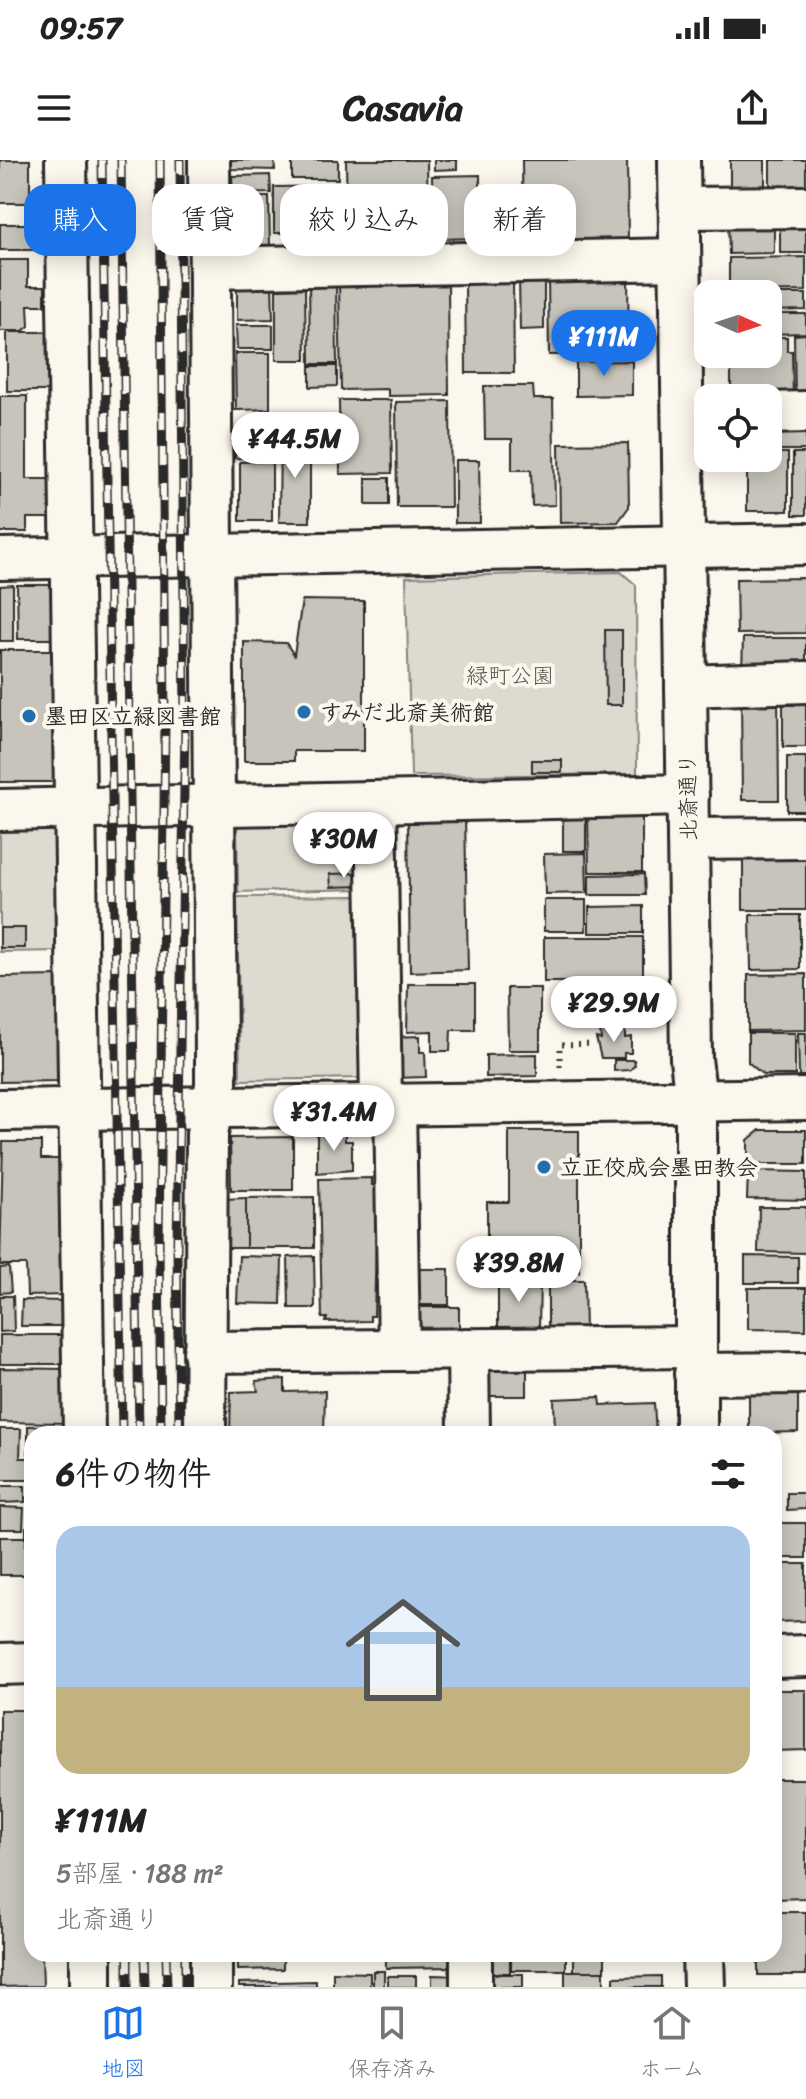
<!DOCTYPE html>
<html lang="ja">
<head>
<meta charset="utf-8">
<style>
  :root { --surface:#fff; --page:#f2f2f2; --text:#222; --muted:#767676; --line:#e0e0e0; --accent:#1a73e8 }
  body { margin:0; font-family:Sriracha,"Klee One",sans-serif; background:var(--page); color:var(--text); height:100vh; display:flex; flex-direction:column; font-size:30px; white-space:nowrap }
  * { box-sizing:border-box; margin:0 }
  p { font-size:26px; color:var(--muted) }
  .icon { flex:none; width:44px; height:44px; fill:none; stroke:currentColor; stroke-width:2; stroke-linecap:round; stroke-linejoin:round }
  .map { position:relative; flex:1; overflow:hidden }
  .sheet { position:absolute; left:24px; top:1266px; width:758px; height:536px; display:flex; flex-direction:column; background:var(--surface); border-radius:24px; box-shadow:0 4px 20px #0003 }
  .sheet>* { flex:none }
  .hud { position:absolute; left:24px; top:24px; width:758px; height:72px; display:flex; gap:16px }
  .needle { width:52px; rotate:93deg }
  .tools { position:absolute; left:694px; top:120px; display:grid; gap:16px }
  .tools a { display:grid; place-items:center; width:88px; height:88px; border-radius:16px; background:var(--surface); box-shadow:0 4px 20px #0003; font-size:40px }
  .price { position:absolute; translate:-50% -68px; padding:0 18px; border-radius:28px; background:#fff; color:#222; font-size:26px; line-height:52px; filter:drop-shadow(0 2px 4px #0008) }
  .price::after { content:''; position:absolute; left:50%; top:48px; width:24px; height:18px; margin-left:-12px; background:inherit; clip-path:polygon(0 0,100% 0,50% 100%) }
  .price.on { background:var(--accent); color:#fff }
  ul { padding:0; list-style:none }
  li { display:grid; align-content:center; gap:16px; height:424px; padding:0 32px }
  li span { display:grid; place-items:center; height:248px; border-radius:24px; color:#555 }
  li>.icon { margin-inline-start:auto }
  span .icon { width:144px; height:144px; fill:#fffc; stroke-width:1 }
  li b { font-size:34px }
  h2 { display:flex; justify-content:space-between; align-items:center; height:96px; padding:0 32px; font-size:34px }
  .tag { padding:0 28px; border-radius:24px; background:var(--surface); box-shadow:0 4px 20px #0003; font-size:28px; line-height:72px }
  .tag.on { background:var(--accent); color:#fff }
  .status { display:flex; justify-content:space-between; align-items:center; height:56px; padding:0 40px; background:var(--surface); direction:ltr }
  .status svg { height:22px; fill:currentColor }
  header { display:flex; justify-content:space-between; align-items:center; height:104px; padding:0 32px; background:var(--surface); font-size:36px; font-weight:700 }
  .dock { display:flex; justify-content:space-around; align-items:center; height:112px; border-top:2px solid var(--line); background:var(--surface); font-size:22px; color:var(--muted) }
  .dock a { display:grid; justify-items:center; gap:4px }
  .dock .on { color:var(--accent) }
  .map>svg:first-child { display:block }
  .green { fill:#dddad0; stroke:#84827e; stroke-width:2 }
  .building { fill:#c7c4bc; stroke:#2b2b2b; stroke-width:2 }
  .lines { fill:none; stroke-linecap:round; stroke-linejoin:round }
  .minor-casing { stroke:#2b2b2b; stroke-width:46 }
  .path { stroke:#2b2b2b; stroke-width:5; stroke-dasharray:2 6; stroke-linecap:butt }
  .minor { stroke:#fbf7ec; stroke-width:40 }
  .rail-casing { stroke:#2b2b2b; stroke-width:9 }
  .rail { stroke:#fbf7ec; stroke-width:6; stroke-dasharray:18; stroke-linecap:butt }
  .poi-dot { fill:#1f6fb2; stroke:#fbf7ec; stroke-width:3 }
  .labels { text-anchor:middle; dominant-baseline:central; stroke-width:8; stroke-linejoin:round; paint-order:stroke }
  .park-label { font-size:22px; fill:#585754; stroke:#fbf7ec }
  .poi-label { font-size:22px; font-weight:bold; fill:#2b2b2b; stroke:#fbf7ec; text-anchor:start }
  .street-label { font-size:22px; fill:#2b2b2b; stroke:#fbf7ec }
</style>
</head>
<body>
<div class="status"><b>09:57</b><svg viewBox="0 0 49 12"><path d="M0 12V9h3v3zM5 12V6h3v6zM10 12V3h3v9zM15 12V0h3v12zM26 1h20v11H26zM47 4h2v5h-2z"/></svg></div>
<header><svg class="icon" aria-label="menu" viewBox="0 0 24 24"><path d="M4 6h16M4 12h16M4 18h16"/></svg>Casavia<svg class="icon" aria-label="share" viewBox="0 0 24 24"><path d="M12 15V3M7 8l5-5 5 5M5 13v7h14v-7"/></svg></header>
<div class="map">
<svg width="806" height="1827" viewBox="0 0 806 1827">
  <rect width="100%" height="100%" fill="#fbf7ec"/>
  <filter id="ink" filterUnits="userSpaceOnUse"><feTurbulence type="fractalNoise" baseFrequency=".0125" numOctaves="2"/><feDisplacementMap in="SourceGraphic" scale="16" xChannelSelector="R" yChannelSelector="G"/><feConvolveMatrix kernelMatrix="1 2 1 2 8 2 1 2 1" color-interpolation-filters="sRGB"/></filter>
  <g filter="url(#ink)">
    <g class="green">
      <polygon points="621,412 636,425 637,614 411,616 406,417"/>
      <polygon points="363,659 365,729 238,732 237,662"/>
      <polygon points="62,661 61,791 0,792 0,663"/>
      <polygon points="363,736 366,918 240,920 237,737"/>
    </g>
    <g class="building">
      <rect x="0" y="0" width="30" height="43"/>
      <polygon points="231,0 274,0 275,10 231,9"/>
      <rect x="292" y="0" width="46" height="19"/>
      <polygon points="346,0 427,0 428,60 400,61 400,83 377,84 377,61 347,61"/>
      <polygon points="434,0 457,0 457,9 434,10"/>
      <polygon points="522,0 627,0 628,79 523,80"/>
      <rect x="730" y="0" width="35" height="32"/>
      <rect x="770" y="0" width="36" height="30"/>
      <polygon points="270,15 271,33 233,34 232,16"/>
      <polygon points="480,15 481,78 433,79 432,16"/>
      <polygon points="341,26 342,72 274,73 274,27"/>
      <polygon points="514,29 514,62 489,62 489,30"/>
      <polygon points="230,37 269,37 270,87 231,88"/>
      <polygon points="774,61 774,93 729,94 728,62"/>
      <rect x="780" y="63" width="26" height="30"/>
      <rect x="0" y="64" width="51" height="26"/>
      <polygon points="806,97 806,131 729,132 729,98"/>
      <polygon points="0,100 28,100 28,126 45,126 45,145 28,145 29,166 23,171 0,171"/>
      <polygon points="628,116 629,194 549,195 548,117"/>
      <polygon points="519,118 544,118 544,169 520,170"/>
      <polygon points="513,119 514,213 466,213 465,120"/>
      <polygon points="309,120 336,120 337,204 310,204"/>
      <polygon points="448,121 449,235 388,236 388,229 341,230 339,122"/>
      <polygon points="272,122 273,159 237,160 237,123"/>
      <polygon points="305,128 306,200 276,200 276,129"/>
      <polygon points="768,134 806,134 806,150 768,151"/>
      <polygon points="768,154 806,154 806,173 768,174"/>
      <polygon points="236,165 273,165 273,189 237,189"/>
      <rect x="7" y="172" width="46" height="59"/>
      <polygon points="806,174 806,240 795,240 794,175"/>
      <polygon points="768,177 787,177 787,191 792,191 793,242 731,238 731,194 768,194"/>
      <polygon points="235,193 270,193 270,249 236,250"/>
      <polygon points="632,201 632,235 576,236 576,202"/>
      <polygon points="310,206 337,206 337,226 310,227"/>
      <polygon points="484,226 533,226 534,239 553,239 555,345 532,346 531,310 512,310 512,279 485,279"/>
      <polygon points="0,236 27,236 27,319 53,319 53,358 27,358 27,372 0,372"/>
      <polygon points="339,240 391,240 392,313 340,314"/>
      <polygon points="450,241 451,347 397,347 396,242"/>
      <polygon points="806,261 806,290 768,290 768,262"/>
      <polygon points="236,270 271,270 270,299 235,298"/>
      <polygon points="310,277 310,362 279,362 280,278"/>
      <polygon points="628,283 629,347 618,362 560,363 559,284"/>
      <polygon points="768,293 788,293 788,351 747,351 747,298 768,298"/>
      <rect x="793" y="293" width="13" height="62"/>
      <polygon points="455,300 479,300 480,363 455,363"/>
      <polygon points="272,301 272,361 240,361 240,302"/>
      <rect x="366" y="318" width="23" height="27"/>
      <polygon points="806,418 806,473 737,474 736,419"/>
      <polygon points="13,425 13,481 0,481 0,426"/>
      <polygon points="17,425 57,425 57,479 18,479"/>
      <polygon points="302,440 364,441 364,591 294,591 294,601 244,601 244,482 286,483 294,495"/>
      <polygon points="605,470 622,470 622,545 606,545"/>
      <polygon points="743,478 806,478 806,513 742,513"/>
      <rect x="0" y="490" width="58" height="132"/>
      <polygon points="794,530 806,530 806,587 783,587 783,545 794,545"/>
      <polygon points="778,532 779,640 742,640 741,533"/>
      <rect x="787" y="597" width="19" height="54"/>
      <rect x="532" y="600" width="30" height="12"/>
      <rect x="563" y="651" width="23" height="40"/>
      <polygon points="642,651 642,712 589,712 588,652"/>
      <polygon points="465,657 468,810 410,812 408,658"/>
      <rect x="743" y="690" width="63" height="60"/>
      <polygon points="586,693 587,733 545,734 544,694"/>
      <polygon points="358,713 359,726 331,727 330,714"/>
      <polygon points="644,714 645,735 589,735 589,715"/>
      <rect x="544" y="740" width="42" height="31"/>
      <polygon points="643,746 643,773 589,773 589,747"/>
      <polygon points="750,755 800,755 800,809 751,810"/>
      <rect x="0" y="768" width="25" height="20"/>
      <rect x="544" y="777" width="99" height="45"/>
      <polygon points="806,814 806,870 748,871 748,815"/>
      <polygon points="59,816 59,921 0,922 0,817"/>
      <polygon points="408,824 475,824 475,870 451,870 450,891 432,891 432,871 407,872"/>
      <polygon points="507,828 540,828 540,890 508,890"/>
      <polygon points="625,870 625,878 631,877 631,893 624,893 624,898 601,898 596,878 601,879 600,871"/>
      <polygon points="748,873 795,873 795,915 763,915 748,902"/>
      <polygon points="798,873 806,873 806,916 799,916"/>
      <polygon points="420,876 420,892 425,892 426,917 394,918 393,877"/>
      <polygon points="537,894 537,916 486,917 486,895"/>
      <polygon points="614,900 634,900 635,905 630,910 614,911"/>
      <polygon points="760,970 806,970 806,1004 748,1004 748,980"/>
      <polygon points="509,971 579,971 579,1112 487,1112 487,1042 509,1042"/>
      <polygon points="317,973 345,973 345,981 352,981 352,1010 317,1013"/>
      <polygon points="293,977 293,1030 231,1030 230,978"/>
      <polygon points="3,982 41,982 41,999 65,999 65,1135 27,1136 26,1105 0,1105"/>
      <polygon points="748,1011 806,1012 806,1040 747,1039"/>
      <polygon points="372,1018 372,1025 379,1025 380,1082 376,1082 374,1156 370,1156 370,1161 326,1162 327,1158 322,1158 319,1019"/>
      <polygon points="314,1037 314,1088 246,1088 246,1038"/>
      <polygon points="246,1038 246,1088 223,1088 224,1039"/>
      <polygon points="759,1047 806,1047 806,1093 758,1092"/>
      <polygon points="239,1096 282,1097 281,1144 237,1143"/>
      <polygon points="314,1096 315,1148 289,1148 288,1097"/>
      <polygon points="745,1096 798,1097 798,1123 745,1123"/>
      <polygon points="9,1107 11,1132 0,1133 0,1108"/>
      <rect x="419" y="1109" width="30" height="36"/>
      <polygon points="498,1118 540,1118 539,1170 498,1170"/>
      <polygon points="548,1120 584,1120 585,1174 548,1174"/>
      <polygon points="748,1128 806,1128 806,1170 748,1169"/>
      <polygon points="0,1136 13,1136 14,1171 0,1172"/>
      <polygon points="22,1140 64,1141 64,1166 21,1166"/>
      <polygon points="413,1147 459,1147 459,1173 414,1173"/>
      <rect x="0" y="1175" width="68" height="29"/>
      <polygon points="481,1199 527,1199 527,1236 482,1236"/>
      <polygon points="0,1208 67,1209 67,1263 0,1262"/>
      <polygon points="285,1219 285,1232 325,1231 324,1274 230,1274 231,1232 258,1231 256,1221"/>
      <polygon points="798,1229 798,1272 749,1273 749,1230"/>
      <polygon points="600,1237 601,1245 654,1243 656,1274 555,1274 554,1239"/>
      <polygon points="28,1266 67,1266 67,1274 32,1274 32,1294 28,1294"/>
      <polygon points="0,1269 21,1269 20,1298 32,1298 32,1320 0,1320"/>
      <polygon points="0,1326 25,1326 25,1342 0,1343"/>
      <polygon points="787,1333 805,1333 805,1349 787,1350"/>
      <polygon points="0,1347 24,1348 23,1369 0,1369"/>
      <rect x="774" y="1363" width="32" height="35"/>
      <polygon points="26,1367 32,1367 32,1407 26,1406"/>
      <polygon points="0,1377 26,1377 25,1415 0,1415"/>
      <polygon points="774,1404 806,1404 806,1461 774,1462"/>
      <polygon points="774,1530 806,1530 806,1590 774,1591"/>
      <polygon points="0,1550 32,1550 32,1794 42,1794 43,1826 0,1827"/>
      <polygon points="774,1619 806,1619 806,1738 774,1739"/>
      <polygon points="774,1752 806,1752 806,1815 758,1815 758,1794 774,1794"/>
      <polygon points="238,1794 283,1794 283,1809 238,1810"/>
      <polygon points="386,1794 455,1794 456,1807 386,1808"/>
      <rect x="486" y="1794" width="24" height="19"/>
      <rect x="511" y="1794" width="55" height="16"/>
      <rect x="574" y="1794" width="31" height="17"/>
      <rect x="373" y="1811" width="11" height="16"/>
      <rect x="565" y="1811" width="39" height="16"/>
      <polygon points="333,1812 370,1813 370,1827 333,1827"/>
      <rect x="485" y="1814" width="38" height="13"/>
      <polygon points="432,1815 463,1816 463,1827 432,1827"/>
      <rect x="388" y="1816" width="28" height="11"/>
      <polygon points="661,1816 661,1827 614,1827 614,1817"/>
      <polygon points="316,1821 316,1827 239,1827 239,1823"/>
    </g>
    <g class="lines">
      <g class="minor-casing">
        <g id="minor">
          <polyline points="66,0 84,1274"/>
          <polyline points="679,0 691,899 696,940 696,1274"/>
          <polyline points="680,48 806,47"/>
          <polyline points="211,108 680,99"/>
          <polyline points="768,253 806,252"/>
          <polyline points="0,399 806,384"/>
          <polyline points="686,526 806,522"/>
          <polyline points="376,642 381,943"/>
          <polyline points="0,650 688,635"/>
          <polyline points="688,679 806,678"/>
          <polyline points="395,943 399,1190"/>
          <polyline points="0,950 806,939"/>
          <polyline points="468,1189 469,1274"/>
          <polyline points="204,1192 695,1187"/>
          <polyline points="695,1214 806,1213"/>
          <polyline points="205,1274 207,974 216,925 216,899 209,0"/>
          <polyline points="774,1497 806,1496"/>
          <polyline points="0,1504 32,1503"/>
          <polyline points="91,1794 91,1827"/>
          <polyline points="211,1794 211,1827"/>
          <polyline points="471,1794 471,1827"/>
          <polyline points="703,1794 704,1827"/>
        </g>
      </g>
      <polyline class="path" points="560,907 560,885 593,884"/>
      <use href="#minor" class="minor"/>
      <g class="rail-casing">
        <g id="rail">
          <polyline points="102,0 122,1274"/>
          <polyline points="121,0 139,1274"/>
          <polyline points="160,0 165,560 159,1086 161,1274"/>
          <polyline points="179,1274 177,1087 185,562 180,0"/>
          <polyline points="128,1794 128,1827"/>
          <polyline points="144,1794 145,1827"/>
          <polyline points="166,1794 167,1827"/>
          <polyline points="185,1794 185,1827"/>
        </g>
      </g>
      <use href="#rail" class="rail"/>
    </g>
  </g>
  <g class="poi-dot">
    <circle cx="304" cy="552" r="8"/>
    <circle cx="29" cy="556" r="8"/>
    <circle cx="544" cy="1007" r="8"/>
  </g>
  <g class="labels">
    <g class="park-label">
      <text x="510" y="515">緑町公園</text>
    </g>
    <g class="poi-label">
      <text x="320" y="552">すみだ北斎美術館</text>
      <text x="45" y="556">墨田区立緑図書館</text>
      <text x="560" y="1007">立正佼成会墨田教会</text>
    </g>
    <g class="street-label">
      <text transform="translate(688 637) rotate(-91)">北斎通り</text>
    </g>
  </g>
</svg>
<div class="tools">
<a><svg class="needle" viewBox="-14 -14 28 28"><path d="M0-13l5 13h-10z" fill="#e53935"/><path d="M0 13l5-13h-10z" fill="#767676"/></svg></a>
<a><svg class="icon" aria-label="locate" viewBox="0 0 24 24"><circle cx="12" cy="12" r="6"/><path d="M12 2v4M12 18v4M2 12h4M18 12h4"/></svg></a>
</div>
<b class="price on" style="left:604px;top:218px">¥111M</b>
<b class="price" style="left:295px;top:320px">¥44.5M</b>
<b class="price" style="left:344px;top:720px">¥30M</b>
<b class="price" style="left:614px;top:884px">¥29.9M</b>
<b class="price" style="left:334px;top:993px">¥31.4M</b>
<b class="price" style="left:519px;top:1144px">¥39.8M</b>
<div class="hud">
<a class="tag on">購入</a>
<a class="tag">賃貸</a>
<a class="tag">絞り込み</a>
<a class="tag">新着</a>
</div>
<section class="sheet">
<h2>6件の物件<svg class="icon" aria-label="filters" viewBox="0 0 24 24"><path d="M4 7h16M4 17h16"/><circle cx="9" cy="7" r="2"/><circle cx="15" cy="17" r="2"/></svg></h2>
<ul>
<li><span style="background:linear-gradient(#a9c7e8 65%,#c2b280 0)"><svg class="icon" aria-label="home" viewBox="0 0 24 24"><path d="M3 11l9-7 9 7M6 9v11h12V9"/></svg></span><div><b>¥111M</b><p>5部屋 · 188 m²</p><p>北斎通り</p></div></li>
</ul>
</section>
</div>
<nav class="dock">
<a class="on"><svg class="icon" aria-label="map" viewBox="0 0 24 24"><path d="M3 6l6-2 6 2 6-2v14l-6 2-6-2-6 2zM9 4v14M15 6v14"/></svg>地図</a>
<a><svg class="icon" aria-label="saved" viewBox="0 0 24 24"><path d="M7 4h10v16l-5-4-5 4z"/></svg>保存済み</a>
<a><svg class="icon" aria-label="home" viewBox="0 0 24 24"><path d="M3 11l9-7 9 7M6 9v11h12V9"/></svg>ホーム</a>
</nav>
</body>
</html>
